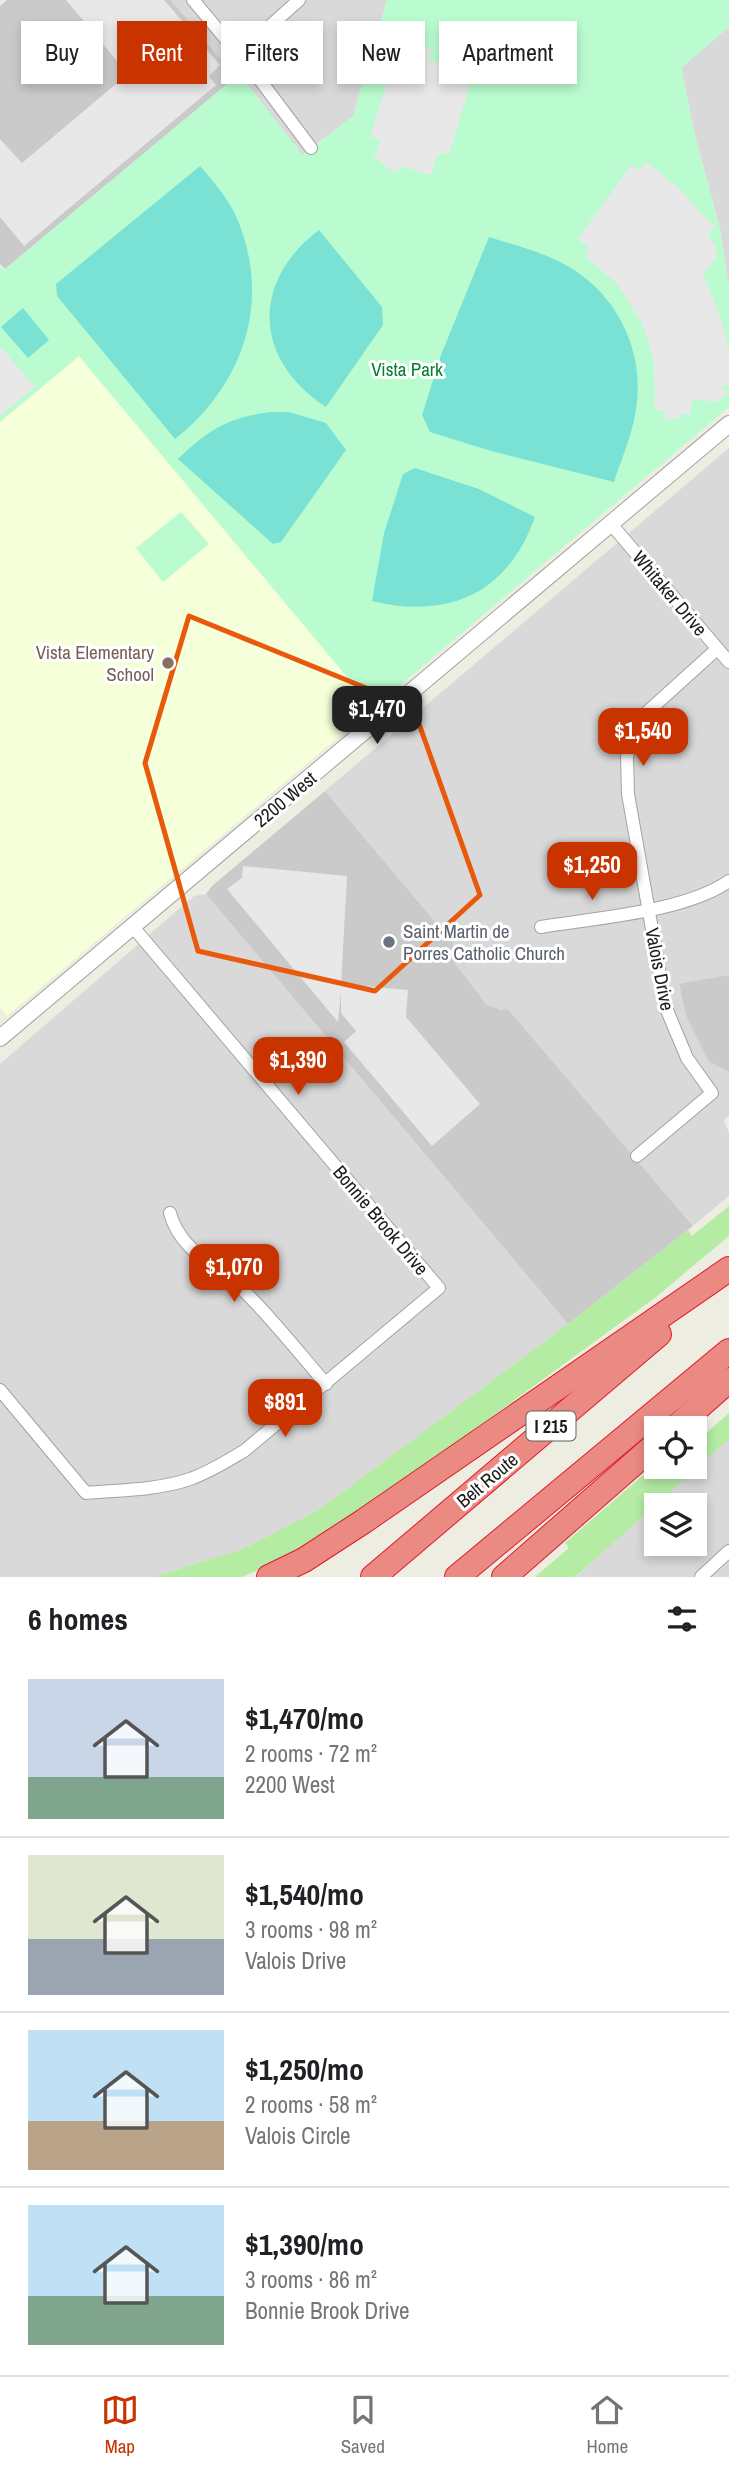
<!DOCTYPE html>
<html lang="en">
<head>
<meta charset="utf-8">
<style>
  :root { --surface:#fff; --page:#f6f6f6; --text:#202124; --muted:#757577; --line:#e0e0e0; --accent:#c83300 }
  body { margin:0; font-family:"Archivo Narrow",sans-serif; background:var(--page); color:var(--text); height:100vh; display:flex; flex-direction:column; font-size:26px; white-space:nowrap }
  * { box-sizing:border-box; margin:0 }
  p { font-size:23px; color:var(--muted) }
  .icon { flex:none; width:38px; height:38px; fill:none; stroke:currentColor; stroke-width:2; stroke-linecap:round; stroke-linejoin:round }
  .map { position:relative; height:1577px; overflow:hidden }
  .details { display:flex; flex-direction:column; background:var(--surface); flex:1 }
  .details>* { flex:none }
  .guide { position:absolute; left:21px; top:21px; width:688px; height:63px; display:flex; gap:14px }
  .fabs { position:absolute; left:644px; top:1416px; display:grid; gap:14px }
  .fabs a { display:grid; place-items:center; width:63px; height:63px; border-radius:0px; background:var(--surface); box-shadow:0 4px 10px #0003; font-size:35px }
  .price { position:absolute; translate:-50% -60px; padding:0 16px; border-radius:14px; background:var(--accent); color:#fff; font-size:23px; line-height:46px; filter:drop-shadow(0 2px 4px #0008) }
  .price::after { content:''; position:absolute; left:50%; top:42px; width:21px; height:16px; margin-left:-10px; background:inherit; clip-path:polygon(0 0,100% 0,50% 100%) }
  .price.selected { background:#222; color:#fff }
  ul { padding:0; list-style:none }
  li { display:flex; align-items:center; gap:21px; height:175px; padding:0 28px }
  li+li { border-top:2px solid var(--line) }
  li span { display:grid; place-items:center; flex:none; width:196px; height:140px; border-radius:0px; color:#555 }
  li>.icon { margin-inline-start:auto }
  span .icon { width:84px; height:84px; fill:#fffc; stroke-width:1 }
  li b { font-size:30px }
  h2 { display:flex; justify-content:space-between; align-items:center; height:84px; padding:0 28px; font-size:30px }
  .tag { padding:0 24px; border-radius:0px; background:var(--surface); box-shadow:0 4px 10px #0003; font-size:24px; line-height:63px }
  .tag.selected { background:var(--accent); color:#fff }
  .tabs { display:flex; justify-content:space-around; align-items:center; height:98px; border-top:2px solid var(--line); background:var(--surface); font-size:19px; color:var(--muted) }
  .tabs a { display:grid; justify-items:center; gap:4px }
  .tabs .selected { color:var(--accent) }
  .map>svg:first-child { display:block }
  .residential { fill:#dad9d9; fill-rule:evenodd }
  .education { fill:#f5ffd9 }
  .religious { fill:#cacaca }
  .grass { fill:#b4eca3 }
  .park { fill:#bafcd0 }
  .pitch { fill:#79e2d5 }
  .parking { fill:#e8e8e8 }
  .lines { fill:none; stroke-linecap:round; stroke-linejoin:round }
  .minor-casing { stroke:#a3a3a3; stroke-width:14 }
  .tertiary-casing { stroke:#a3a3a3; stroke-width:18 }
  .motorway-casing { stroke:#e01a2b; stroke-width:26 }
  .minor { stroke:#fff; stroke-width:12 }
  .tertiary { stroke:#fff; stroke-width:16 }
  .motorway { stroke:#eb8a83; stroke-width:24 }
  .marked { fill:none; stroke:#e8590c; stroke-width:5; stroke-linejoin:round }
  .education-dot { fill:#8d6e63; stroke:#fff; stroke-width:2.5 }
  .worship-dot { fill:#6b7280; stroke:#fff; stroke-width:2.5 }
  .labels { text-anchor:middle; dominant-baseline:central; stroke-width:6; stroke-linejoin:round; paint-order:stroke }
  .shield { fill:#fff; stroke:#606060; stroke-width:2 }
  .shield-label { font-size:18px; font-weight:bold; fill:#1c1c1c }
  .park-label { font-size:19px; fill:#057f2f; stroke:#fff }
  .street-label { font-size:19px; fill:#1c1c1c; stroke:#fff }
  .education-label { font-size:19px; fill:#785e54; stroke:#fff; text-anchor:end }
  .worship-label { font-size:19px; fill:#5b616d; stroke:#fff; text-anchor:start }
</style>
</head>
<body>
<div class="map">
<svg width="729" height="1577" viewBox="0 0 729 1577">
  <rect width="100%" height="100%" fill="#eeede1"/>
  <g class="residential">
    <polygon points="171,0 387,0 353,116 302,155 240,75 236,77"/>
    <polygon points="729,27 729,288 720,229 694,131 681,67"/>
    <polygon points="729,448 729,975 679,985 686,1016 709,1062 729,1072 729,1116 724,1120 729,1133 729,1196 693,1226 507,1008 501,1010 486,1004 455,963 453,943 325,791"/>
    <polygon points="206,894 568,1324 320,1509 243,1549 153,1577 0,1577 0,1064 194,896"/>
    <path d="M729 1436V1577H576L692 1467ZM656 1505H695V1544H656Z"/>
  </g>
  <polygon class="education" points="79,356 373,708 7,1016 0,1007 0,422"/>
  <g class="religious">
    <polygon points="7,0 171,0 236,77 5,269 0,264 0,6"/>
    <polygon points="325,791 453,943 455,963 486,1004 501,1010 507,1008 693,1226 568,1324 206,894 212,886"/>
    <polygon points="729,975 729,1072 709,1062 686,1016 679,984"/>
  </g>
  <g class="grass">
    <polygon points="729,1206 729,1236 656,1297 339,1528 272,1564 242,1577 153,1577 243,1549 320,1509 568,1324 688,1230 692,1236"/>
    <polygon points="729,1413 729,1439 575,1577 535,1577 569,1548 565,1543 656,1464 656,1466 695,1466 695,1443"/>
  </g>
  <g class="park">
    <polygon points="387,0 729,0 729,27 681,68 694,131 720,229 729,288 729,407 373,708 79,356 0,422 0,267 4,270 239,74 303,155 353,116"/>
    <polygon points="181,512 209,544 163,582 136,548"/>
  </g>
  <g class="pitch">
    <path d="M200 166C213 181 226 196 235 214 273 297 245 384 175 439L57 296 56 284Z"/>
    <path d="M319 230 382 307 383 325 326 407C254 360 250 282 319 230Z"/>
    <path d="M489 237C511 244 535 250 556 260 615 287 648 351 635 415 631 438 621 460 614 482L491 451 430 432 422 415 441 355Z"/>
    <polygon points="23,308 49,340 28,358 1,327"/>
    <path d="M271 412H289L326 423 346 450 281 542 273 544 178 459C208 430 229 417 271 412Z"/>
    <path d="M415 468 479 489 535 517C508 593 449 620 372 601L384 533 403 474Z"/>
  </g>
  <g class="parking">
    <polygon points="66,0 164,0 220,65 209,76 216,85 24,246 0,217 0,139 22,163 128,74"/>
    <polygon points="411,43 431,49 429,59 441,64 447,53 466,58 464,69 473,74 449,155 442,153 437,155 431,175 404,167 393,172 373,156 377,152 381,140 370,137 396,52 407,52"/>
    <polygon points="646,162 674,184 715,227 708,234 716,247 717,257 703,274 713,297 726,336 729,355 729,386 719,386 728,392 718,402 693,399 690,415 682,413 680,418 665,420 664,411 654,409 655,392 653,358 643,325 617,284 585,256 589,248 578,239 631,165 640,170"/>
    <polygon points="0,346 35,387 0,416"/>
    <polygon points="243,866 347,876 341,984 408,990 406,1017 480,1104 432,1146 344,1042 356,1031 341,1013 341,991 338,1022 227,889 242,878"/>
  </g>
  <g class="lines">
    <g class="minor-casing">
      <g id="minor">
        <polyline points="193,0 260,80 311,148"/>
        <polyline points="239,54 299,0"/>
        <polyline points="611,524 729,662"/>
        <path d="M541 927C595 918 685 912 729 881"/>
        <polyline points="637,1156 712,1093 687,1058 666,1008 628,794 627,757 636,726 645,714 717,649"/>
        <path d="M170 1213C180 1252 220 1267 247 1294 275 1322 300 1354 326 1384"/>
        <path d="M0 1390 86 1493C121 1490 158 1490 190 1479 210 1472 227 1461 244 1451L439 1288 133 927"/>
        <polyline points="701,1577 729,1551"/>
      </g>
    </g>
    <g class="tertiary-casing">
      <polyline id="tertiary" points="0,1038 729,424"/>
    </g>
    <g class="motorway-casing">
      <g id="motorway">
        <polyline points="675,1428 729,1380"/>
        <polyline points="269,1577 304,1560 364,1521 729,1269"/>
        <polyline points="373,1577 659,1334"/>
        <polyline points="457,1577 729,1351"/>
        <polyline points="504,1577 656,1444"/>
      </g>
    </g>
    <use href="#minor" class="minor"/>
    <use href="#tertiary" class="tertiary"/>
    <use href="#motorway" class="motorway"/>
  </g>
  <path class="marked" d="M189 616 413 707 480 895 375 991 198 951 145 763Z"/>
  <circle class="education-dot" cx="168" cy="663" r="7"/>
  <circle class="worship-dot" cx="389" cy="942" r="7"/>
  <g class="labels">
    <rect class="shield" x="526.5" y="1411.5" width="49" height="29" rx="5"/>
    <g class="shield-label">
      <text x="551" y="1426">I 215</text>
    </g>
    <g class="park-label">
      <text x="407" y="369">Vista Park</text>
    </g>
    <g class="street-label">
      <text transform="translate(670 593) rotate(50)">Whitaker Drive</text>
      <text transform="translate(285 799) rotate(-40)">2200 West</text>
      <text transform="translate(660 969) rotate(79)">Valois Drive</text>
      <text transform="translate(381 1220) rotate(50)">Bonnie Brook Drive</text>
      <text transform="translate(487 1480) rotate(-40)">Belt Route</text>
    </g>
    <g class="education-label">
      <text x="154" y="652">Vista Elementary<tspan x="154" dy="22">School</tspan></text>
    </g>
    <g class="worship-label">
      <text x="403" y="931">Saint Martin de<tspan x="403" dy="22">Porres Catholic Church</tspan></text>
    </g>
  </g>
</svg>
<div class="fabs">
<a><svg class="icon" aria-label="locate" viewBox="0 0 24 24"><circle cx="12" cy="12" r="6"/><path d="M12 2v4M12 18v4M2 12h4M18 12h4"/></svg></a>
<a><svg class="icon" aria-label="layers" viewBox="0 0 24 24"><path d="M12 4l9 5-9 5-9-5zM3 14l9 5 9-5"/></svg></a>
</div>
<b class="price selected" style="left:377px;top:746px">$1,470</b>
<b class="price" style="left:643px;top:768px">$1,540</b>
<b class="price" style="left:592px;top:902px">$1,250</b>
<b class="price" style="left:298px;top:1097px">$1,390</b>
<b class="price" style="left:234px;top:1304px">$1,070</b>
<b class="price" style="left:285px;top:1439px">$891</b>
<div class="guide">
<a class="tag">Buy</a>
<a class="tag selected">Rent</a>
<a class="tag">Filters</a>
<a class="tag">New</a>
<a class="tag">Apartment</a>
</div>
</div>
<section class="details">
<h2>6 homes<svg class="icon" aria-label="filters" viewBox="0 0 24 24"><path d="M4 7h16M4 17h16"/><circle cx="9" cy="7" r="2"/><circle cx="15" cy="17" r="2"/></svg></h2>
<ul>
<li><span style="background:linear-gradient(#c9d6e8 70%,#7fa58c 0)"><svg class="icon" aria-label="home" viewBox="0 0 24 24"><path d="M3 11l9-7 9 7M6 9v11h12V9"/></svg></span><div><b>$1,470/mo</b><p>2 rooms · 72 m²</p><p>2200 West</p></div></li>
<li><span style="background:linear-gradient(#dfe7d0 60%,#9aa5b1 0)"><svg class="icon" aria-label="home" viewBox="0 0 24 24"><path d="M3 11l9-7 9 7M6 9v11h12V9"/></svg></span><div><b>$1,540/mo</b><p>3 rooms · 98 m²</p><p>Valois Drive</p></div></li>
<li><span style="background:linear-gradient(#bfe0f5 65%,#b9a48a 0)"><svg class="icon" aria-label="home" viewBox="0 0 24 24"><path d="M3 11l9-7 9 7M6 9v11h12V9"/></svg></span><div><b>$1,250/mo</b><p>2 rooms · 58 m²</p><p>Valois Circle</p></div></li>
<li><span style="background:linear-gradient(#bfe0f5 65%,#7fa58c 0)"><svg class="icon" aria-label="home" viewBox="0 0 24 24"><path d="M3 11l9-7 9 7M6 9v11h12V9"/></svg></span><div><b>$1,390/mo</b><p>3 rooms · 86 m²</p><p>Bonnie Brook Drive</p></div></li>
</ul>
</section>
<nav class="tabs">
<a class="selected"><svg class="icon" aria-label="map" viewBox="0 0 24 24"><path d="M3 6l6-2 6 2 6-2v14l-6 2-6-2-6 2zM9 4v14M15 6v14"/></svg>Map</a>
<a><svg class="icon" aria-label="saved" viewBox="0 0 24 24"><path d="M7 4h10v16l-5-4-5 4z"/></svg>Saved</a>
<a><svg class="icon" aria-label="home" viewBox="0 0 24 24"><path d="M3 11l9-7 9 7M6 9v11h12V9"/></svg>Home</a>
</nav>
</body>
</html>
